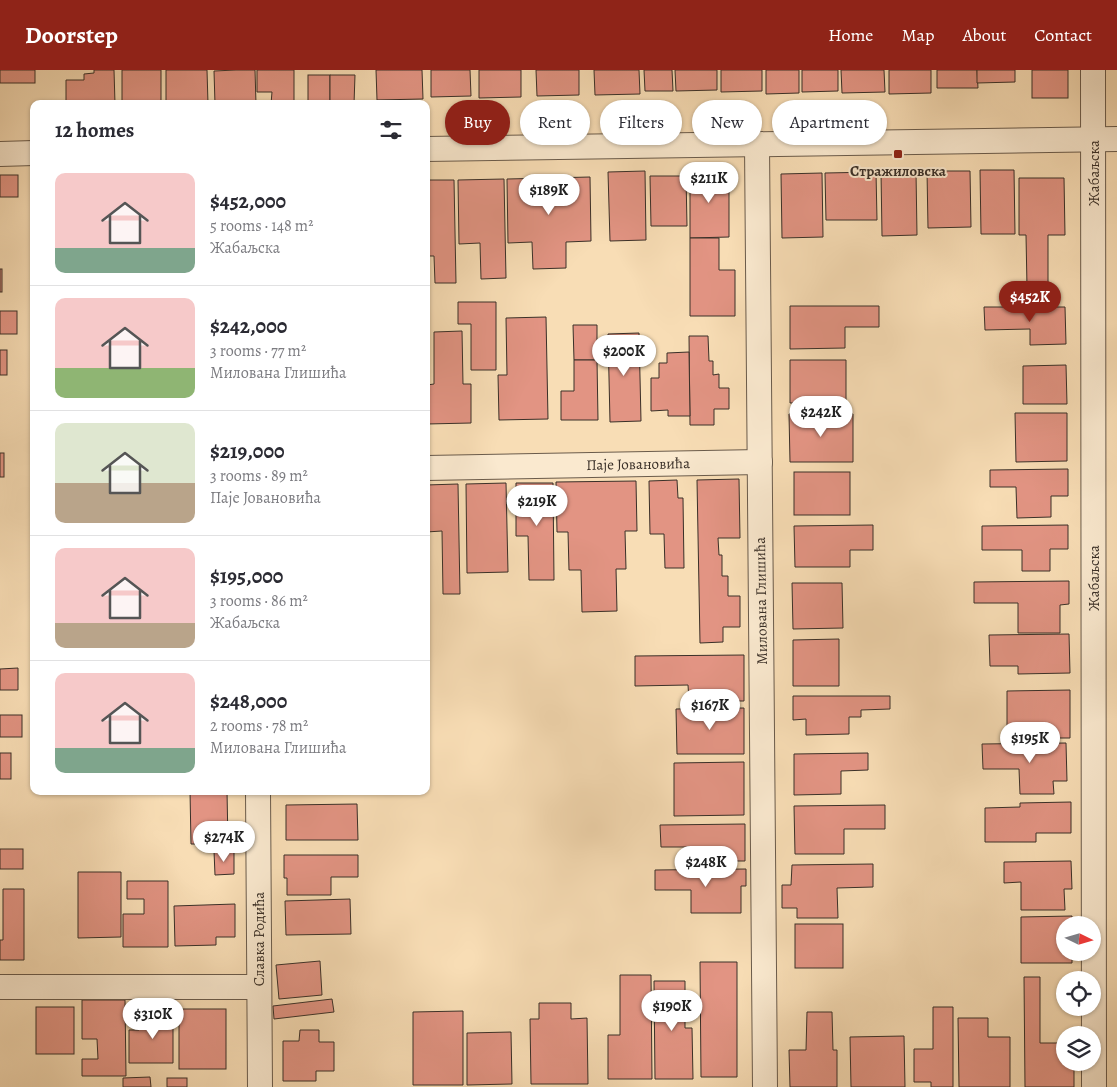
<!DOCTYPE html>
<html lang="en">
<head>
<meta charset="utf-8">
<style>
  :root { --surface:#fff; --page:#f7f7f7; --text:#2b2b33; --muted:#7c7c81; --line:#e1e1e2; --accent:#8f2418 }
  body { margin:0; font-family:Alegreya,serif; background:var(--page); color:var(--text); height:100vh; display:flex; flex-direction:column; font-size:19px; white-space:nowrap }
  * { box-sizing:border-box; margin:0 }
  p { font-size:16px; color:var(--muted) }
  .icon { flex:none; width:28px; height:28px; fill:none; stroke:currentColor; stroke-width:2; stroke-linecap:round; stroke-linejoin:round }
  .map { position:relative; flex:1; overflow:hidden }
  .drawer { position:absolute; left:30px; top:30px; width:400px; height:695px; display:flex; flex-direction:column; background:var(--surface); border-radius:10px; box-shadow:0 1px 4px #0004 }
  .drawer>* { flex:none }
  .top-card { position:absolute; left:445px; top:30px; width:475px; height:45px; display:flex; gap:10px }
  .needle { width:32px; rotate:95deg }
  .fabs { position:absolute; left:1056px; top:846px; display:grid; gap:10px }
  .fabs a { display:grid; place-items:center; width:45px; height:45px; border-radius:50%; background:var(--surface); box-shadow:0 1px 4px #0004; font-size:25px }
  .price { position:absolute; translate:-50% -42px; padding:0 11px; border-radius:18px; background:#fff; color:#222; font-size:16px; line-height:32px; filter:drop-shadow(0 1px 2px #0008) }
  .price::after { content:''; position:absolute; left:50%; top:30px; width:15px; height:11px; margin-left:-8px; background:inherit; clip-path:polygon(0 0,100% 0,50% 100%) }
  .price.current { background:var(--accent); color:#fff }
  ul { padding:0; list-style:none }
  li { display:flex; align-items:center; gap:15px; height:125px; padding:0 25px }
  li+li { border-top:1px solid var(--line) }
  li span { display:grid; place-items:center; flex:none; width:140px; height:100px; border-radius:10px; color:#555 }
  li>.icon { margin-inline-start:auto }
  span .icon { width:60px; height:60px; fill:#fffc; stroke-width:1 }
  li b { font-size:21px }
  h2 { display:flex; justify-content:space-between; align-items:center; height:60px; padding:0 25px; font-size:21px }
  .chip { padding:0 18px; border-radius:22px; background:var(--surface); box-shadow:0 1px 4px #0004; font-size:18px; line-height:45px }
  .chip.current { background:var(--accent); color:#fff }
  header { display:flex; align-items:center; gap:30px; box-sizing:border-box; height:70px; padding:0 25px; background:var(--accent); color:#fff }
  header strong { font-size:24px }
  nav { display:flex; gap:28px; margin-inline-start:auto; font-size:18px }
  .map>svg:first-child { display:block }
  .building { fill:#e29483; stroke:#3a3028 }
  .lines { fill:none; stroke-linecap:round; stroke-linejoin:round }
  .minor-casing { stroke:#6a5b4b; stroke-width:26 }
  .minor { stroke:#fae9cf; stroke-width:24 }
  .poi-dot { fill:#8f2418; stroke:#fae9cf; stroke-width:2 }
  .labels { text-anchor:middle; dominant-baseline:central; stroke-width:4; stroke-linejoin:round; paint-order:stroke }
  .poi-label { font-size:15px; font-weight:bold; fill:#3a3028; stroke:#fae9cf }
  .street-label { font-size:15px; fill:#3a3028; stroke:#fae9cf }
</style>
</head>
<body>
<header>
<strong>Doorstep</strong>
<nav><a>Home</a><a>Map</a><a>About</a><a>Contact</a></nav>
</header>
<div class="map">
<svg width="1117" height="1017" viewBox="0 0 1117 1017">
  <rect width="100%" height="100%" fill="#f8ddb5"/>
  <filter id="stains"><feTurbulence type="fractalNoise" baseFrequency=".004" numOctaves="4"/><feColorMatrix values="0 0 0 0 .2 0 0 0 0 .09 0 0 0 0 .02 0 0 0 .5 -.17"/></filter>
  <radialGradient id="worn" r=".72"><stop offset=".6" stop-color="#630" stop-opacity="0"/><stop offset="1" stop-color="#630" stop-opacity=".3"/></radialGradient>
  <g class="building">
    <rect x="0" y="0" width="35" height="13"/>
    <polygon points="94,0 114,0 115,34 66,34 66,10 84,10 84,4 94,3"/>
    <rect x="122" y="0" width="39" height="34"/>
    <polygon points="166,0 207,0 208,34 166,34"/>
    <polygon points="236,0 255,0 256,34 215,34 214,1"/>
    <polygon points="257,0 294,0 294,34 271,34 272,22 257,22"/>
    <polygon points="376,0 422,0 423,29 377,30"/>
    <polygon points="431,0 470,0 471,26 431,27"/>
    <polygon points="479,0 521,0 521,27 479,28"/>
    <polygon points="536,0 579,0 579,25 537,26"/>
    <polygon points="594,0 639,0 640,24 595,25"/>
    <polygon points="644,0 672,0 673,21 645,21"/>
    <polygon points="675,0 717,0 717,20 676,21"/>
    <polygon points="721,0 762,0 762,21 721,22"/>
    <polygon points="766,0 799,0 799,23 766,24"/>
    <polygon points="802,0 838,0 838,21 802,22"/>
    <polygon points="841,0 884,0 885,22 842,23"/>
    <polygon points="889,0 931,0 931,23 889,24"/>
    <polygon points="937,0 977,0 978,18 937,18"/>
    <polygon points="977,0 1015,0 1015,12 977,13"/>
    <rect x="1032" y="0" width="36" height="28"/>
    <rect x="308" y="5" width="22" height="29"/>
    <polygon points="330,5 355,5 354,34 330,34"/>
    <polygon points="980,100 1014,100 1015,164 981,164"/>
    <polygon points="645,101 646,170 610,171 608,102"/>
    <polygon points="690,101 729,101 729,167 690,168"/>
    <polygon points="927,101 970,101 971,157 928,158"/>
    <polygon points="876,102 877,150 826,150 825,103"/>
    <polygon points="881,102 916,102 917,165 882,166"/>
    <polygon points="822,103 823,167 782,168 781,104"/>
    <rect x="0" y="105" width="18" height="22"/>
    <polygon points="650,106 686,106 687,156 651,156"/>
    <polygon points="590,107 591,171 566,172 566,198 533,199 532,172 508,173 507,109"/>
    <polygon points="1019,108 1064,108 1065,165 1048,165 1048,217 1027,217 1026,165 1019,165"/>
    <polygon points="504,109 506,208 481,209 480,173 459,174 458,110"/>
    <polygon points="426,110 454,110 456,213 435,213 434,186 427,186"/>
    <polygon points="690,168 719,168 719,200 735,200 735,246 690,246"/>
    <rect x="0" y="199" width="2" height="23"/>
    <polygon points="458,232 496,232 496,300 471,300 471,254 458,254"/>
    <polygon points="790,236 879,236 879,257 845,257 845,278 790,279"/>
    <polygon points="984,237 1065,237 1066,274 1030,275 1030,259 985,260"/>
    <rect x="0" y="241" width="17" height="23"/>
    <polygon points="546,247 548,349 499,350 498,305 507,305 506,248"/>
    <polygon points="573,255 597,255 597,290 574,290"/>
    <polygon points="462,261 463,314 471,314 471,353 427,354 427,315 434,314 434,262"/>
    <polygon points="639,263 641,351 610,352 608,264"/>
    <polygon points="689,266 708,266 709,291 713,291 713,305 719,304 719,318 729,318 729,339 714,339 714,355 690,355"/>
    <rect x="0" y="280" width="7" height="25"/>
    <polygon points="689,282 690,346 668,346 668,340 651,341 651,308 659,308 659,293 667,293 667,283"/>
    <polygon points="574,290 597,290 598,350 561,350 561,321 574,321"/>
    <polygon points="790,290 846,290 846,332 790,333"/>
    <polygon points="1066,295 1067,334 1023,334 1023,296"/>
    <polygon points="1015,343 1067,343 1067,391 1016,392"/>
    <polygon points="789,344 853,344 853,392 790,392"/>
    <rect x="0" y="383" width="4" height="24"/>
    <polygon points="1068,399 1068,426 1051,426 1051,447 1017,448 1016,417 990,417 990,400"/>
    <rect x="794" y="402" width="56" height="43"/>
    <polygon points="739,409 740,468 718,468 719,485 722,485 722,506 728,506 728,526 740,526 740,557 723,557 723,572 700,573 697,410"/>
    <polygon points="677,410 678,428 683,428 684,498 665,498 664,464 650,464 649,411"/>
    <polygon points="636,411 637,461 625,461 626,499 616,499 617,541 582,542 581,500 569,500 568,462 557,462 556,412"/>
    <polygon points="506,413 508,502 467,503 466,414"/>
    <polygon points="516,413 553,413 554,510 529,510 528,466 516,466"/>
    <polygon points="458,414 460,524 443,524 442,461 426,462 426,415"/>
    <polygon points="873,455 873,480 850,480 850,497 795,497 794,456"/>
    <polygon points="1068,455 1068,479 1050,479 1050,501 1022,501 1022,480 982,480 982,456"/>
    <polygon points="1069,511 1069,534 1060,535 1060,563 1018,563 1018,533 974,533 974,512"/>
    <polygon points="792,513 842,513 843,558 793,559"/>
    <polygon points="1069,564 1070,603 1018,604 1018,596 990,596 989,565"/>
    <polygon points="839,569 839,616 793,616 793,570"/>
    <polygon points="744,585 744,631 689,631 688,615 635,616 635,586"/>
    <polygon points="18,598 18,620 0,620 0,599"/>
    <polygon points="1070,620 1070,668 1007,668 1007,621"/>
    <polygon points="793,626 890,626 890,639 861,640 861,647 849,647 849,664 806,665 806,649 793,650"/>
    <polygon points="744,638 744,684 677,684 676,639"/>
    <rect x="0" y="645" width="22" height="22"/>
    <polygon points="1066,673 1067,711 1053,711 1054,724 1020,724 1019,699 983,699 982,674"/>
    <rect x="0" y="683" width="11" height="26"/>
    <polygon points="868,683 868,700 841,701 841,724 794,725 794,684"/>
    <polygon points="744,692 744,745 674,746 674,693"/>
    <polygon points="190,721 227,721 228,774 191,774"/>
    <rect x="285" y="721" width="40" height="1"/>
    <polygon points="1071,732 1071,763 1036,763 1036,772 985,772 985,738 1020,737 1020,733"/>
    <polygon points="357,734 358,770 286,770 286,735"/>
    <polygon points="885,735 885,759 844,759 844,784 795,784 794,736"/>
    <polygon points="745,754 745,791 704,791 703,777 661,777 660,755"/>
    <rect x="0" y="779" width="23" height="20"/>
    <polygon points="214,781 234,781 234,804 215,805"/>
    <polygon points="284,785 358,785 358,807 331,807 331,825 287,825 287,808 284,808"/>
    <polygon points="1071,791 1072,819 1064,819 1065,840 1021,840 1021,812 1004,813 1004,792"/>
    <polygon points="873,794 873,817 837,818 838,848 797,848 797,838 782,838 782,815 791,815 792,795"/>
    <polygon points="746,799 746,816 741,816 741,843 691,843 691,820 655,820 655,800"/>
    <polygon points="78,802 121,802 121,867 78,868"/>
    <polygon points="127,811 168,811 168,877 123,877 123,844 144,844 144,829 127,829"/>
    <polygon points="3,819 24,819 24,890 0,890 0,870 3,870"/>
    <polygon points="350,829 351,864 286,865 285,831"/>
    <polygon points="235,834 235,867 216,867 216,875 175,876 174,836"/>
    <polygon points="1072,846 1072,855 1065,855 1065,882 1072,882 1072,893 1021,893 1021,847"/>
    <rect x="795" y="854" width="48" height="44"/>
    <polygon points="320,891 322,925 279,929 276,895"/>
    <polygon points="700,892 737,892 737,1007 701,1007"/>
    <polygon points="620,905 651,905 652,1009 608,1009 608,965 620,965"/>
    <polygon points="1024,907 1040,907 1040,973 1065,973 1065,992 1074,992 1074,1017 1025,1017"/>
    <polygon points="654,911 685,911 685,958 692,958 693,1009 655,1009"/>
    <polygon points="332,929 334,942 274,949 273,936"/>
    <polygon points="82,930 125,930 126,1006 82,1006 82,989 98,989 97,969 82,969"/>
    <polygon points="539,933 571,933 571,949 587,948 588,1014 531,1014 530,949 539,949"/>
    <rect x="36" y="937" width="38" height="47"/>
    <polygon points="933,937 953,937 953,1017 931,1017 931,1012 914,1012 914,979 933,979"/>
    <rect x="179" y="939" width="47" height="60"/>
    <polygon points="463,941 463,1015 413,1015 413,942"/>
    <polygon points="173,942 173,993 129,993 129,960 139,960 139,951 147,951 147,943"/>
    <polygon points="807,942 832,942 833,980 837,980 837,1017 790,1017 789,980 806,980"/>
    <polygon points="958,948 988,948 988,967 1010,967 1010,1017 959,1017"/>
    <polygon points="300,960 319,960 319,972 334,972 334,1001 316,1001 316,1011 283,1011 283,971 299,971"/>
    <polygon points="511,962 512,1014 467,1015 467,963"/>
    <polygon points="904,966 905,1017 851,1017 850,967"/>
    <polygon points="150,1007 151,1017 123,1017 123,1008"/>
    <rect x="167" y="1008" width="20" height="9"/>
  </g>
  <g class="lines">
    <g class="minor-casing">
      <g id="minor">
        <polyline points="1093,0 1094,1017"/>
        <polyline points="757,75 765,1017"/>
        <polyline points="426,79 1117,69"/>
        <polyline points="0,84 34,83"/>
        <polyline points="426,398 760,392"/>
        <polyline points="258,721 260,1017"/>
        <polyline points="0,917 259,917"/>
      </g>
    </g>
    <use href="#minor" class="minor"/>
  </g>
  <rect class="poi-dot" x="893" y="79" width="10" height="10" rx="2.5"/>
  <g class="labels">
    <g class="poi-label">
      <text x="898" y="101">Стражиловска</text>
    </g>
    <g class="street-label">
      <text transform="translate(1094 103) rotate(-90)">Жабаљска</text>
      <text transform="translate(638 394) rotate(-1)">Паје Јовановића</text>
      <text transform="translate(1094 508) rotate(-90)">Жабаљска</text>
      <text transform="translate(761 531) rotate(-91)">Милована Глишића</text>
      <text transform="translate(259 869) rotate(-90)">Славка Родића</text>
    </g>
  </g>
  <rect width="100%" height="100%" filter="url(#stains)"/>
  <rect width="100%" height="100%" fill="url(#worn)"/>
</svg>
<div class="fabs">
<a><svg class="needle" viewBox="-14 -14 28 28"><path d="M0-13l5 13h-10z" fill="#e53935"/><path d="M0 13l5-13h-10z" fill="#7c7c81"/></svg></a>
<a><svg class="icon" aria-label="locate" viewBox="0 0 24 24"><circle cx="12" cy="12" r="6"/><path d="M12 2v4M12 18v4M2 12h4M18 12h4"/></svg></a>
<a><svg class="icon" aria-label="layers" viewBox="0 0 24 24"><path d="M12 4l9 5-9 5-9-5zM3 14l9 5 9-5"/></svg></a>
</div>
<b class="price" style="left:709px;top:134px">$211K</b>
<b class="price" style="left:549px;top:146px">$189K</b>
<b class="price current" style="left:1030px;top:253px">$452K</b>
<b class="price" style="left:624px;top:307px">$200K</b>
<b class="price" style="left:821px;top:368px">$242K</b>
<b class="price" style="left:537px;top:457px">$219K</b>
<b class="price" style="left:710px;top:661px">$167K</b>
<b class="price" style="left:1030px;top:694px">$195K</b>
<b class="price" style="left:224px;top:793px">$274K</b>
<b class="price" style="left:706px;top:818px">$248K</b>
<b class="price" style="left:672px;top:962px">$190K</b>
<b class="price" style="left:153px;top:970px">$310K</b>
<div class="top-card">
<a class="chip current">Buy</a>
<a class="chip">Rent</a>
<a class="chip">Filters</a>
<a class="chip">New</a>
<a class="chip">Apartment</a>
</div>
<section class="drawer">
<h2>12 homes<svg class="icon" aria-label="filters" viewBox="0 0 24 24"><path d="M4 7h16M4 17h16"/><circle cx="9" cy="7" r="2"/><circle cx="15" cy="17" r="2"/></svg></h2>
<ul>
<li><span style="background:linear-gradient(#f6c9c9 75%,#7fa58c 0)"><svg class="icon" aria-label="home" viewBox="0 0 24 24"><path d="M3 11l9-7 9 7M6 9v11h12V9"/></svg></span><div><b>$452,000</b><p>5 rooms · 148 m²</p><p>Жабаљска</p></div></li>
<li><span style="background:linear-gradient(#f6c9c9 70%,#8fb573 0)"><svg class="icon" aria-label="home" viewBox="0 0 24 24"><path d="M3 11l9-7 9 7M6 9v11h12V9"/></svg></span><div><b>$242,000</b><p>3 rooms · 77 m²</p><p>Милована Глишића</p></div></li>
<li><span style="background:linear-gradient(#dfe7d0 60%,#b9a48a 0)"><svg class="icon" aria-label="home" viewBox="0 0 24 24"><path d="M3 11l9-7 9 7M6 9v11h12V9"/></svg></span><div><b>$219,000</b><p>3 rooms · 89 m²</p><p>Паје Јовановића</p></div></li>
<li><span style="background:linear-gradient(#f6c9c9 75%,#b9a48a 0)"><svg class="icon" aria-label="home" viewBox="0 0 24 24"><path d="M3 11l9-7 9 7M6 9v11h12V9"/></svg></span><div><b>$195,000</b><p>3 rooms · 86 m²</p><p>Жабаљска</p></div></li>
<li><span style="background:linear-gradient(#f6c9c9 75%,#7fa58c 0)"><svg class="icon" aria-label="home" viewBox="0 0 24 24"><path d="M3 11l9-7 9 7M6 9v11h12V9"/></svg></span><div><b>$248,000</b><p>2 rooms · 78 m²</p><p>Милована Глишића</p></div></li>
</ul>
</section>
</div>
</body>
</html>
